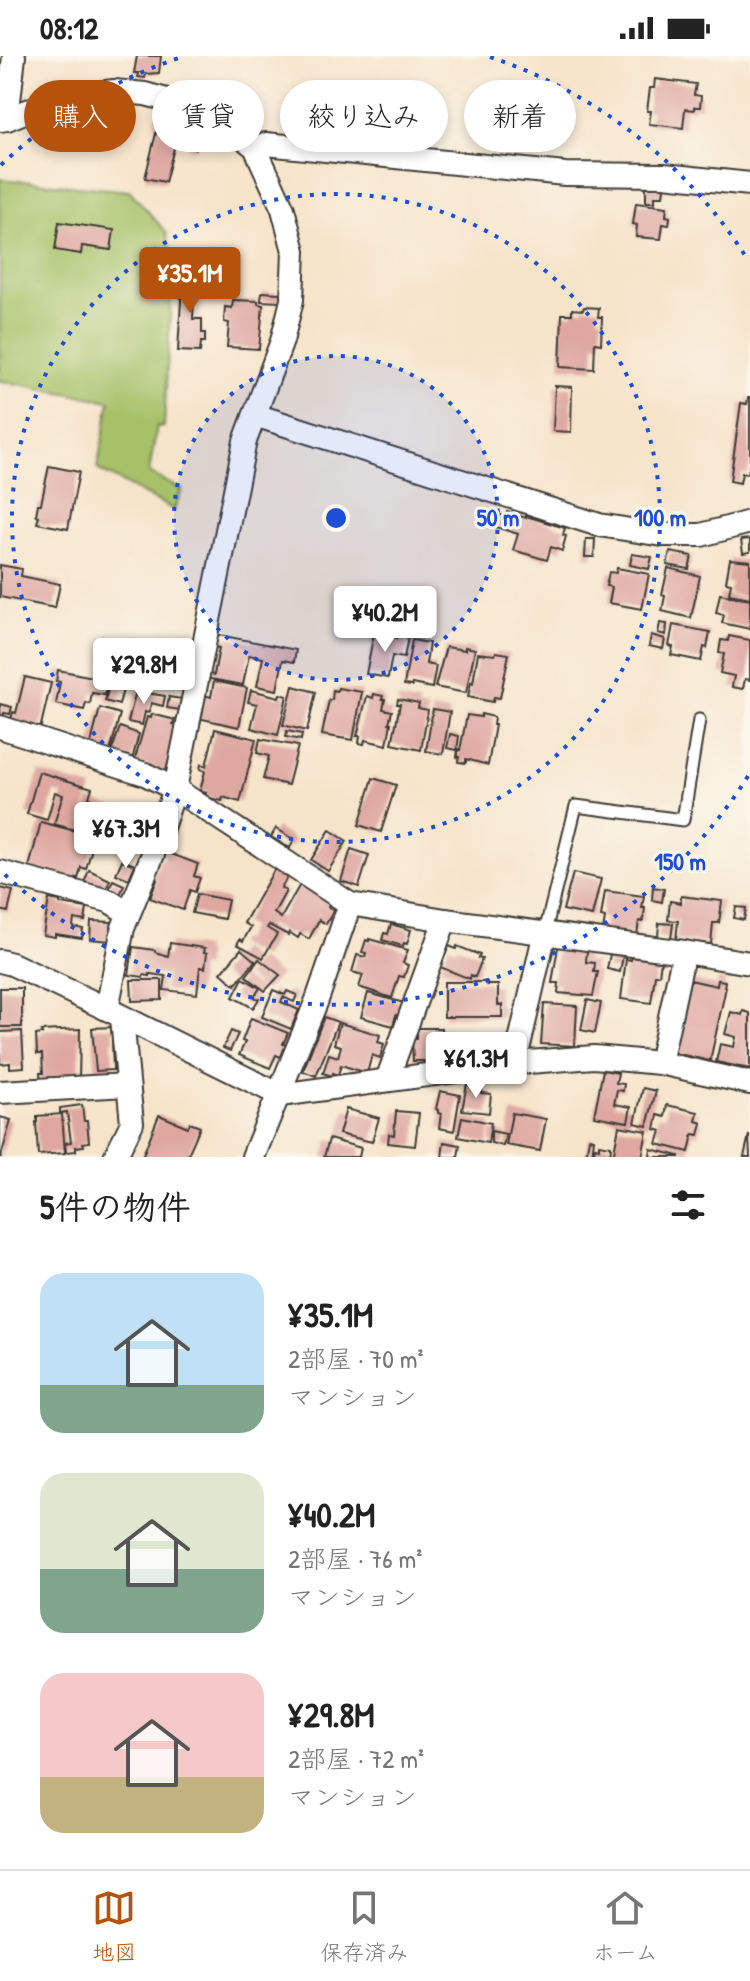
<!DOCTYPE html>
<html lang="ja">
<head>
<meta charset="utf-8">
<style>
  :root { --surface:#fff; --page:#f2f2f2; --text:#222; --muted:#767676; --line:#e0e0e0; --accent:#b45309 }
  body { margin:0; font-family:"Patrick Hand","Klee One",sans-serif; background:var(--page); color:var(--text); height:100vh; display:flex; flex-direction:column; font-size:30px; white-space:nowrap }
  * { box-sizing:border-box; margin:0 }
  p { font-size:26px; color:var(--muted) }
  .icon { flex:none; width:44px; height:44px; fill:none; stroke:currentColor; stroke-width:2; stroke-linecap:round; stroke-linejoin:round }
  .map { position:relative; height:1101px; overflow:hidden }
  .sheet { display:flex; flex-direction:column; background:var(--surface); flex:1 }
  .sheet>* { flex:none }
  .banner { position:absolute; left:24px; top:24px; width:702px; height:72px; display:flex; gap:16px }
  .price { position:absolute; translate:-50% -68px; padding:0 18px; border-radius:8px; background:#fff; color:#222; font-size:26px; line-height:52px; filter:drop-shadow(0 2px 4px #0008) }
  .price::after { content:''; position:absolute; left:50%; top:48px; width:24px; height:18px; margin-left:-12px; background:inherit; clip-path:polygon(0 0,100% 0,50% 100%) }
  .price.on { background:var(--accent); color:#fff }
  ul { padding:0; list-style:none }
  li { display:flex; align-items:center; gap:24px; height:200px; padding:0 40px }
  li span { display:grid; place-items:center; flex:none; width:224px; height:160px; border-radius:24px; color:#555 }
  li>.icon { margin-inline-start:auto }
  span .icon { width:96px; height:96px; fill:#fffc; stroke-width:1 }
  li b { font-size:34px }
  h2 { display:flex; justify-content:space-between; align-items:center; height:96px; padding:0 40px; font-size:34px }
  .chip { padding:0 28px; border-radius:36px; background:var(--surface); box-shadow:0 4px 12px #0003; font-size:28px; line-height:72px }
  .chip.on { background:var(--accent); color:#fff }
  .status { display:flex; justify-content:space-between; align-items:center; height:56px; padding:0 40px; background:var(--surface); direction:ltr }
  .status svg { height:22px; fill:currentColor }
  .tabs { display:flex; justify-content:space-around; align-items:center; height:112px; border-top:2px solid var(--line); background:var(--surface); font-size:22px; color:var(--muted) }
  .tabs a { display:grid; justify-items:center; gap:4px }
  .tabs .on { color:var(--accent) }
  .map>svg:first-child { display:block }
  .green { fill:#a6c168; stroke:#616e42; stroke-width:2 }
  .building { fill:#dea8a1 }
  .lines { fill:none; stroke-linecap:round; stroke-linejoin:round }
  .lane-casing { stroke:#3d3a36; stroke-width:15 }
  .street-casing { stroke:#3d3a36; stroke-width:26 }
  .lane { stroke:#fff; stroke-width:11 }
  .street { stroke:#fff; stroke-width:22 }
  .ring { fill:none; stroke:#1d4ed8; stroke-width:4; stroke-dasharray:4 8 }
  .centre { fill:#1d4ed8; stroke:#fbf7ec; stroke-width:4 }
  .ring-label { font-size:24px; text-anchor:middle; font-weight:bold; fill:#1d4ed8; stroke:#fbf7ec; stroke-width:6; stroke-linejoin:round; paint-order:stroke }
</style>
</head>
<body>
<div class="status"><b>08:12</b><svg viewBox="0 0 49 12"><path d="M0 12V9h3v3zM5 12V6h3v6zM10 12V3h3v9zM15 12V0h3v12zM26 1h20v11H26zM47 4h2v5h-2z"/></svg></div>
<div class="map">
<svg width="750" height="1101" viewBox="0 0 750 1101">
  <rect width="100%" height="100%" fill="#fbf7ec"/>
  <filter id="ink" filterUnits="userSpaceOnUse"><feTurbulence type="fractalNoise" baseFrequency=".0125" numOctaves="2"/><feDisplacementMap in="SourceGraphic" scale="16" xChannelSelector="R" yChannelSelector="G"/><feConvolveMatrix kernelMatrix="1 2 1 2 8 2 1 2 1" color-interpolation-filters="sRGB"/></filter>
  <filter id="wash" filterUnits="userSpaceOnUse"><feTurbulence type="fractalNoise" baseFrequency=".006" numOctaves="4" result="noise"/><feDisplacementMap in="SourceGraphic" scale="32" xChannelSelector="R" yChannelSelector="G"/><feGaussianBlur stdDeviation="1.8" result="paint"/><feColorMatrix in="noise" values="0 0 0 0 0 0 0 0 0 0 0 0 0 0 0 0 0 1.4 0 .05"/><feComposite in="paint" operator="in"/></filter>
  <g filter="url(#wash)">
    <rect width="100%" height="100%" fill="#f6e4ca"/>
    <polygon class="green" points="0,123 130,135 166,176 173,202 164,371 157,370 149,417 182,434 174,454 97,413 110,345 0,325"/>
    <g id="blocks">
      <g class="building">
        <polygon points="137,0 161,0 159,17 146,18 145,22 138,21 139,17 134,17"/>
        <polygon points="655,23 696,28 694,39 701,40 700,51 694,51 694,54 685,53 683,72 649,68 651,55 647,55 650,32 654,32"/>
        <polygon points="157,59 174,63 175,60 182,62 165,126 145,122 158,69 155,68"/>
        <polygon points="193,70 201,72 196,93 187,91"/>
        <polygon points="646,131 664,131 663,140 655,140 655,146 646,146"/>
        <polygon points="636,147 667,151 666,160 670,161 669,169 663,168 661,183 636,181 637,169 633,168"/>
        <polygon points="59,166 114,174 111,194 82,190 81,198 55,194"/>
        <polygon points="183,210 196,211 194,231 201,232 200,241 194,241 193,263 202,263 202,277 205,277 205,286 201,286 200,296 178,295"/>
        <polygon points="262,236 280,237 280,246 261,245"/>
        <polygon points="233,244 258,245 258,248 263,249 259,293 227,291 229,267 224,266 225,251 232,252"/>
        <polygon points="584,251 599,252 598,261 602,261 601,288 595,287 594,313 560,311 562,258 572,258 572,253 583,254"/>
        <polygon points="555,330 572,331 571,376 553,375"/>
        <polygon points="748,341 750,341 750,407 748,418 742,417 740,427 730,425 741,347 747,348"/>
        <polygon points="49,410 79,416 68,473 37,467 39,460 36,459 38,448 41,448"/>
        <polygon points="507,456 526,462 526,460 565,472 563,479 566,480 562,495 551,491 547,504 513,494 518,478 496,471 500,459 506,460"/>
        <polygon points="586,483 595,483 594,501 585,501"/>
        <polygon points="750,483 750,496 743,497 741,484"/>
        <polygon points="670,496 692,500 689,513 667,509"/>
        <polygon points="632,498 652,501 649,513 630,509"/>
        <polygon points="730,503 750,505 750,542 729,538 731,527 726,526"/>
        <polygon points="0,509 22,513 21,520 60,528 55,552 0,541"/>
        <polygon points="617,512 649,518 642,553 609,547 612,531 606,530 609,516 616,517"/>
        <polygon points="668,512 700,520 691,562 662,555 665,540 662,539"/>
        <polygon points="720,538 750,544 750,573 722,567 724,559 716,557"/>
        <polygon points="660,567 667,568 666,579 658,577"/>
        <polygon points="673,569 710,576 707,592 704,591 701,605 671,599 673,591 669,590"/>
        <polygon points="374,577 397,582 397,579 408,581 404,602 392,600 388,622 366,618"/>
        <polygon points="214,578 296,594 294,606 283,604 277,634 257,630 263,602 249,599 243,629 205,622 206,617 214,619 219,592 212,590"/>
        <polygon points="651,579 665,583 663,593 649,590"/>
        <polygon points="729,580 750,584 750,624 745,623 743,633 732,631 734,620 720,617 724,598 719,597 721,584 728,585"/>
        <polygon points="412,584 429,587 426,608 436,610 432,632 412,628 412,630 404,629"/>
        <polygon points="446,591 465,594 465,591 475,593 466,637 435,631"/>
        <polygon points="496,596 509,598 500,642 494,641 493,646 468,641 471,626 473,627 478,597 495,599"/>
        <polygon points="58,614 108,624 105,639 92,637 90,648 86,647 84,654 56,648 60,626 56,625"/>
        <polygon points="25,621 51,627 39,678 9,670 13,656 16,657"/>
        <polygon points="214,625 247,632 239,671 198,662 203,639 211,641"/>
        <polygon points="110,626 124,629 119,649 105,645"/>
        <polygon points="293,630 316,636 307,675 283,669"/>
        <polygon points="338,632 362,636 353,684 322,679 329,644 332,644 333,634 337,635"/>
        <polygon points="251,634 279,641 280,638 287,640 278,679 251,672 257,648 248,646"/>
        <polygon points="136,635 165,640 163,650 151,647 149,657 145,656 142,669 128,666"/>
        <polygon points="374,638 383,640 382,643 385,643 383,653 392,655 389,667 391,667 387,689 365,684 364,688 359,687 360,680 357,680 367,640 373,642"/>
        <polygon points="169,641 182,643 181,654 167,652"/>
        <polygon points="398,643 419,647 418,652 428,654 421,694 392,688 400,648 397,648"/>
        <polygon points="0,648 12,651 10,658 4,657 1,669"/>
        <polygon points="100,652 120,658 110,696 90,691"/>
        <polygon points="433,653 450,656 443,698 426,695"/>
        <polygon points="152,658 175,664 173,668 178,669 166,715 134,706 147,661 151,662"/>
        <polygon points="481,658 494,661 493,669 495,669 488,709 466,703 466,707 458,706 459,701 457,701 458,694 460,694 467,659 481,661"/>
        <polygon points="120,671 139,678 132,704 111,697"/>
        <polygon points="215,673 256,683 240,746 223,741 222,745 205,741 206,737 200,735 205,715 200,713 201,708 206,710"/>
        <polygon points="287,675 302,678 301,684 286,681"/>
        <polygon points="450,678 459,680 457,694 447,692"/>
        <polygon points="260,683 298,690 288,729 263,723 269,700 257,697"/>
        <polygon points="39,716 92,732 81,766 85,767 82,776 54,768 63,739 55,736 47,764 27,758"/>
        <polygon points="373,722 396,729 381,776 359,769"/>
        <polygon points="90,743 131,756 120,791 99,785 103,771 83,765"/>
        <polygon points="41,766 90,779 87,791 92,792 86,813 81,811 78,823 76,822 74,827 28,815"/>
        <polygon points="276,772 294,784 290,792 271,781"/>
        <polygon points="330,774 347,785 328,815 311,804"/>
        <polygon points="351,793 369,799 359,831 341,825"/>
        <polygon points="166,796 198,808 194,820 200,822 195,836 190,834 183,854 150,842 157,824 153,822 160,802 163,804"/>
        <polygon points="122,804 135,809 129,823 116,818"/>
        <polygon points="277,809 290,817 281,832 286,835 274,857 281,862 302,825 332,842 328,851 334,854 326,868 319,864 309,883 300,878 298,882 289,876 288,879 269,869 267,872 277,878 263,902 237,888 240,883 243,885 251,871 244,867"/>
        <polygon points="89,814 110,824 106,834 84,827"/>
        <polygon points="573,817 601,823 592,860 563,854"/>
        <polygon points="113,824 124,829 120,839 109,834"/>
        <polygon points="653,831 664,833 662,846 652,844"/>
        <polygon points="0,832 13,835 8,856 0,854"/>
        <polygon points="605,835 644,840 642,852 645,852 643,866 639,865 637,879 603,875 605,862 601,861"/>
        <polygon points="197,838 228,844 224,863 192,857"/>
        <polygon points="681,840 722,845 719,867 713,867 711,888 676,884 678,865 668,864 670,845 681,847"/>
        <polygon points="49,843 60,845 60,848 87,852 85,865 74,863 73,871 83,873 82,882 55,878 55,881 43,879"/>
        <polygon points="736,851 746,852 744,864 734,862"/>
        <polygon points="91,865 112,866 110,885 90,883"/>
        <polygon points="659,867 673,868 671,883 658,881"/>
        <polygon points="391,868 411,874 407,888 404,887 403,890 382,884 384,877 388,878"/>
        <polygon points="369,883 408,894 403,907 408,909 404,921 399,920 392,942 359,931 363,919 352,916 357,899 365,901 366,897 362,896 366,884 369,885"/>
        <polygon points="170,887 205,892 204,896 207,897 205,912 200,911 197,938 164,934 166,920 150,918 150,920 144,919 143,921 129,919 133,891 155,894 155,896 168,900"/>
        <polygon points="449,890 456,893 457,890 480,899 478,902 482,903 475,921 471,919 470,923 440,911"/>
        <polygon points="558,891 587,894 586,906 595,907 594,916 598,916 593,940 558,937 559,927 552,927"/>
        <polygon points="241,893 255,905 235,929 221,917"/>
        <polygon points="610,898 623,900 620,916 607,913"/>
        <polygon points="632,901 661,905 659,919 655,919 651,947 621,943 626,903 631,904"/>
        <polygon points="259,903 280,919 265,935 246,920"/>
        <polygon points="243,922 260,932 254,941 259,943 253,952 233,941"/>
        <polygon points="131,924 162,924 162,944 132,945"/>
        <polygon points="690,924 717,930 718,924 725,925 724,931 726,931 710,1005 674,997"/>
        <polygon points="444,926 487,926 487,929 498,929 498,949 502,949 502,961 444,961"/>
        <rect x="0" y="932" width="22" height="39"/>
        <polygon points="273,934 285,939 287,935 297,939 294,946 283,941 281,946 299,954 291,973 262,961"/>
        <polygon points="368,937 404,947 400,960 396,959 393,970 361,961"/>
        <polygon points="587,944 601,947 595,977 581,974"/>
        <polygon points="544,948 577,950 575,990 541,988"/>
        <polygon points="743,955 750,957 750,1013 716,1006 720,988 734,991 736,981 725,978 731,956 742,959"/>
        <polygon points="324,961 338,966 316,1020 303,1015"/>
        <polygon points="251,962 288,977 283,988 286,989 281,1001 276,999 270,1012 239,999 245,986 242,985"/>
        <polygon points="340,967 380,979 378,986 384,988 380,1002 372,999 367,1017 341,1009 338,1019 333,1017 332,1020 323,1017 329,998 338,1001 341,990 334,988"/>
        <polygon points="113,971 114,984 112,984 113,1014 96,1015 92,972"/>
        <polygon points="417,972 441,972 441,985 445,986 445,994 435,994 435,1005 413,1005 412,983 417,983"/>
        <polygon points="80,973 79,1026 41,1028 40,1017 43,1017 42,998 37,998 36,979 42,978 41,975"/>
        <polygon points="22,975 24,1011 10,1012 10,1007 0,1008 0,976"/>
        <polygon points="231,975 238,978 230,995 223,992"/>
        <polygon points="603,1014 618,1017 616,1027 624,1028 623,1035 617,1034 614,1048 631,1051 628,1066 594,1060"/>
        <polygon points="467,1028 482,1031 481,1037 491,1038 489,1057 462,1054"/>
        <polygon points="643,1032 656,1035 647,1070 635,1067"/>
        <polygon points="440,1035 460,1039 454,1075 439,1072 441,1058 438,1057 438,1054 436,1053"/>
        <polygon points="82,1049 84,1065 87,1065 89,1086 83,1087 84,1090 76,1091 76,1095 66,1096 65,1087 71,1086 67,1056 60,1057 60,1052"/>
        <polygon points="667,1049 698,1056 696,1065 702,1067 699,1079 693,1078 689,1096 657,1088 661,1075 655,1073 658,1059 665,1061"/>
        <polygon points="346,1053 379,1062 372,1086 339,1078"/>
        <polygon points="396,1055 419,1057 415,1090 388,1087 389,1078 394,1079"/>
        <polygon points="512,1057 546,1063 540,1095 506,1089"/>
        <polygon points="62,1058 65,1097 38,1099 36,1066 37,1066 37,1060"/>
        <polygon points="159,1059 188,1071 190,1067 200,1071 187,1101 142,1101"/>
        <polygon points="0,1061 11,1064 1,1101 0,1101"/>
        <polygon points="462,1061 491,1067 488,1087 458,1081"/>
        <polygon points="619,1070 647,1075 642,1101 613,1101"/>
        <polygon points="491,1075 506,1078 503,1090 491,1087"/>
        <polygon points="749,1079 750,1101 744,1101"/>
        <polygon points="589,1082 594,1083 592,1101 586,1100"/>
        <polygon points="329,1083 361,1092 359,1101 324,1101"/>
        <polygon points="444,1086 460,1089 458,1101 442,1101"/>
        <polygon points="599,1088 611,1090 610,1101 593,1101 595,1091 599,1092"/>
        <polygon points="651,1093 679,1100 679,1101 650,1101"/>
      </g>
    </g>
  </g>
  <g filter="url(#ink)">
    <use href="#blocks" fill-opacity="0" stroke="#3d3a36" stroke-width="2"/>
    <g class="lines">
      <g class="lane-casing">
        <polyline id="lane" points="545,876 576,750 683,764 699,664"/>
      </g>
      <g class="street-casing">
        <g id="street">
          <polyline points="7,63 14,0"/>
          <polyline points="0,64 7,63 60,42 114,35 145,38 186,49 222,65 255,91 283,153 294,195 292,244 282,285 245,385 175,733 153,798 123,872 107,953"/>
          <polyline points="255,91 266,88 565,118 664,119 750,128"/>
          <polyline points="255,359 599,469 663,479 701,479 750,466"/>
          <polyline points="0,671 145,718 175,733 350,848 445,864 684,896 750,907"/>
          <polyline points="0,816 109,845 128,857"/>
          <polyline points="0,905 12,908 107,953 280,1039 515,1007 594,1001 660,1007 750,1027"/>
          <polyline points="515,1007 545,876"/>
          <polyline points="660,1007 684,896"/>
          <polyline points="387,1024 445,864"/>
          <polyline points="0,1036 128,1029"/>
          <polyline points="115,1101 132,1067 122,962"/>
          <polyline points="253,1101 317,944 350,848"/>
        </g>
      </g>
      <use href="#lane" class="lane"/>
      <use href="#street" class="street"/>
    </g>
  </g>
  <circle cx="336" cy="462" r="162" fill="#1d4ed8" fill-opacity=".12"/>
  <g class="ring">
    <circle cx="336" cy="462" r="162"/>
    <circle cx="336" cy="462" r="324"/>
    <path d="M748 720A486 486 0 0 1 1 815M1 109A486 486 0 0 1 182 1M490 1A486 486 0 0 1 748 204"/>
  </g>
  <circle cx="336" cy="462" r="12" class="centre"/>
  <g class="ring-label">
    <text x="498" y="470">50 m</text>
    <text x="660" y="470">100 m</text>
    <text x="680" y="814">150 m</text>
  </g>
</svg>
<b class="price on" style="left:190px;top:259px">¥35.1M</b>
<b class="price" style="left:385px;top:598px">¥40.2M</b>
<b class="price" style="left:144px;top:650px">¥29.8M</b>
<b class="price" style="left:126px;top:814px">¥67.3M</b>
<b class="price" style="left:476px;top:1044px">¥61.3M</b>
<div class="banner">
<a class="chip on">購入</a>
<a class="chip">賃貸</a>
<a class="chip">絞り込み</a>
<a class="chip">新着</a>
</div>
</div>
<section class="sheet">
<h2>5件の物件<svg class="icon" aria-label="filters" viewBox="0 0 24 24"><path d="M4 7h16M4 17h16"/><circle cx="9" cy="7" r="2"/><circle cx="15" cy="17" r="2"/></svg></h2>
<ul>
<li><span style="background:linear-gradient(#bfe0f5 70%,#7fa58c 0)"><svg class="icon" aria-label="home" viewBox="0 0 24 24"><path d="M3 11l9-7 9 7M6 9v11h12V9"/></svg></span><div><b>¥35.1M</b><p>2部屋 · 70 m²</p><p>マンション</p></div></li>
<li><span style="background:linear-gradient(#dfe7d0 60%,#7fa58c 0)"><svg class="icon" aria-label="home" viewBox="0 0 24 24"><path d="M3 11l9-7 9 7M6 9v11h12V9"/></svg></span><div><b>¥40.2M</b><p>2部屋 · 76 m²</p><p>マンション</p></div></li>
<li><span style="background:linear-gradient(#f6c9c9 65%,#c2b280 0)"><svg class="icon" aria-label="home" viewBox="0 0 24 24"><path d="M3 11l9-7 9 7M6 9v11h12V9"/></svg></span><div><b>¥29.8M</b><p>2部屋 · 72 m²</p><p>マンション</p></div></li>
</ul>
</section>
<nav class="tabs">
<a class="on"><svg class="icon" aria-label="map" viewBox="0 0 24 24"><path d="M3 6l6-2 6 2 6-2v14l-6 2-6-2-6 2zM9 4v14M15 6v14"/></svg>地図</a>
<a><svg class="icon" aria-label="saved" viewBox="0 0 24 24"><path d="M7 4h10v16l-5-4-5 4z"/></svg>保存済み</a>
<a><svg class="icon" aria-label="home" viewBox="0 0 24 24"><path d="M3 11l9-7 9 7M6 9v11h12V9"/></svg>ホーム</a>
</nav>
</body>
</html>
